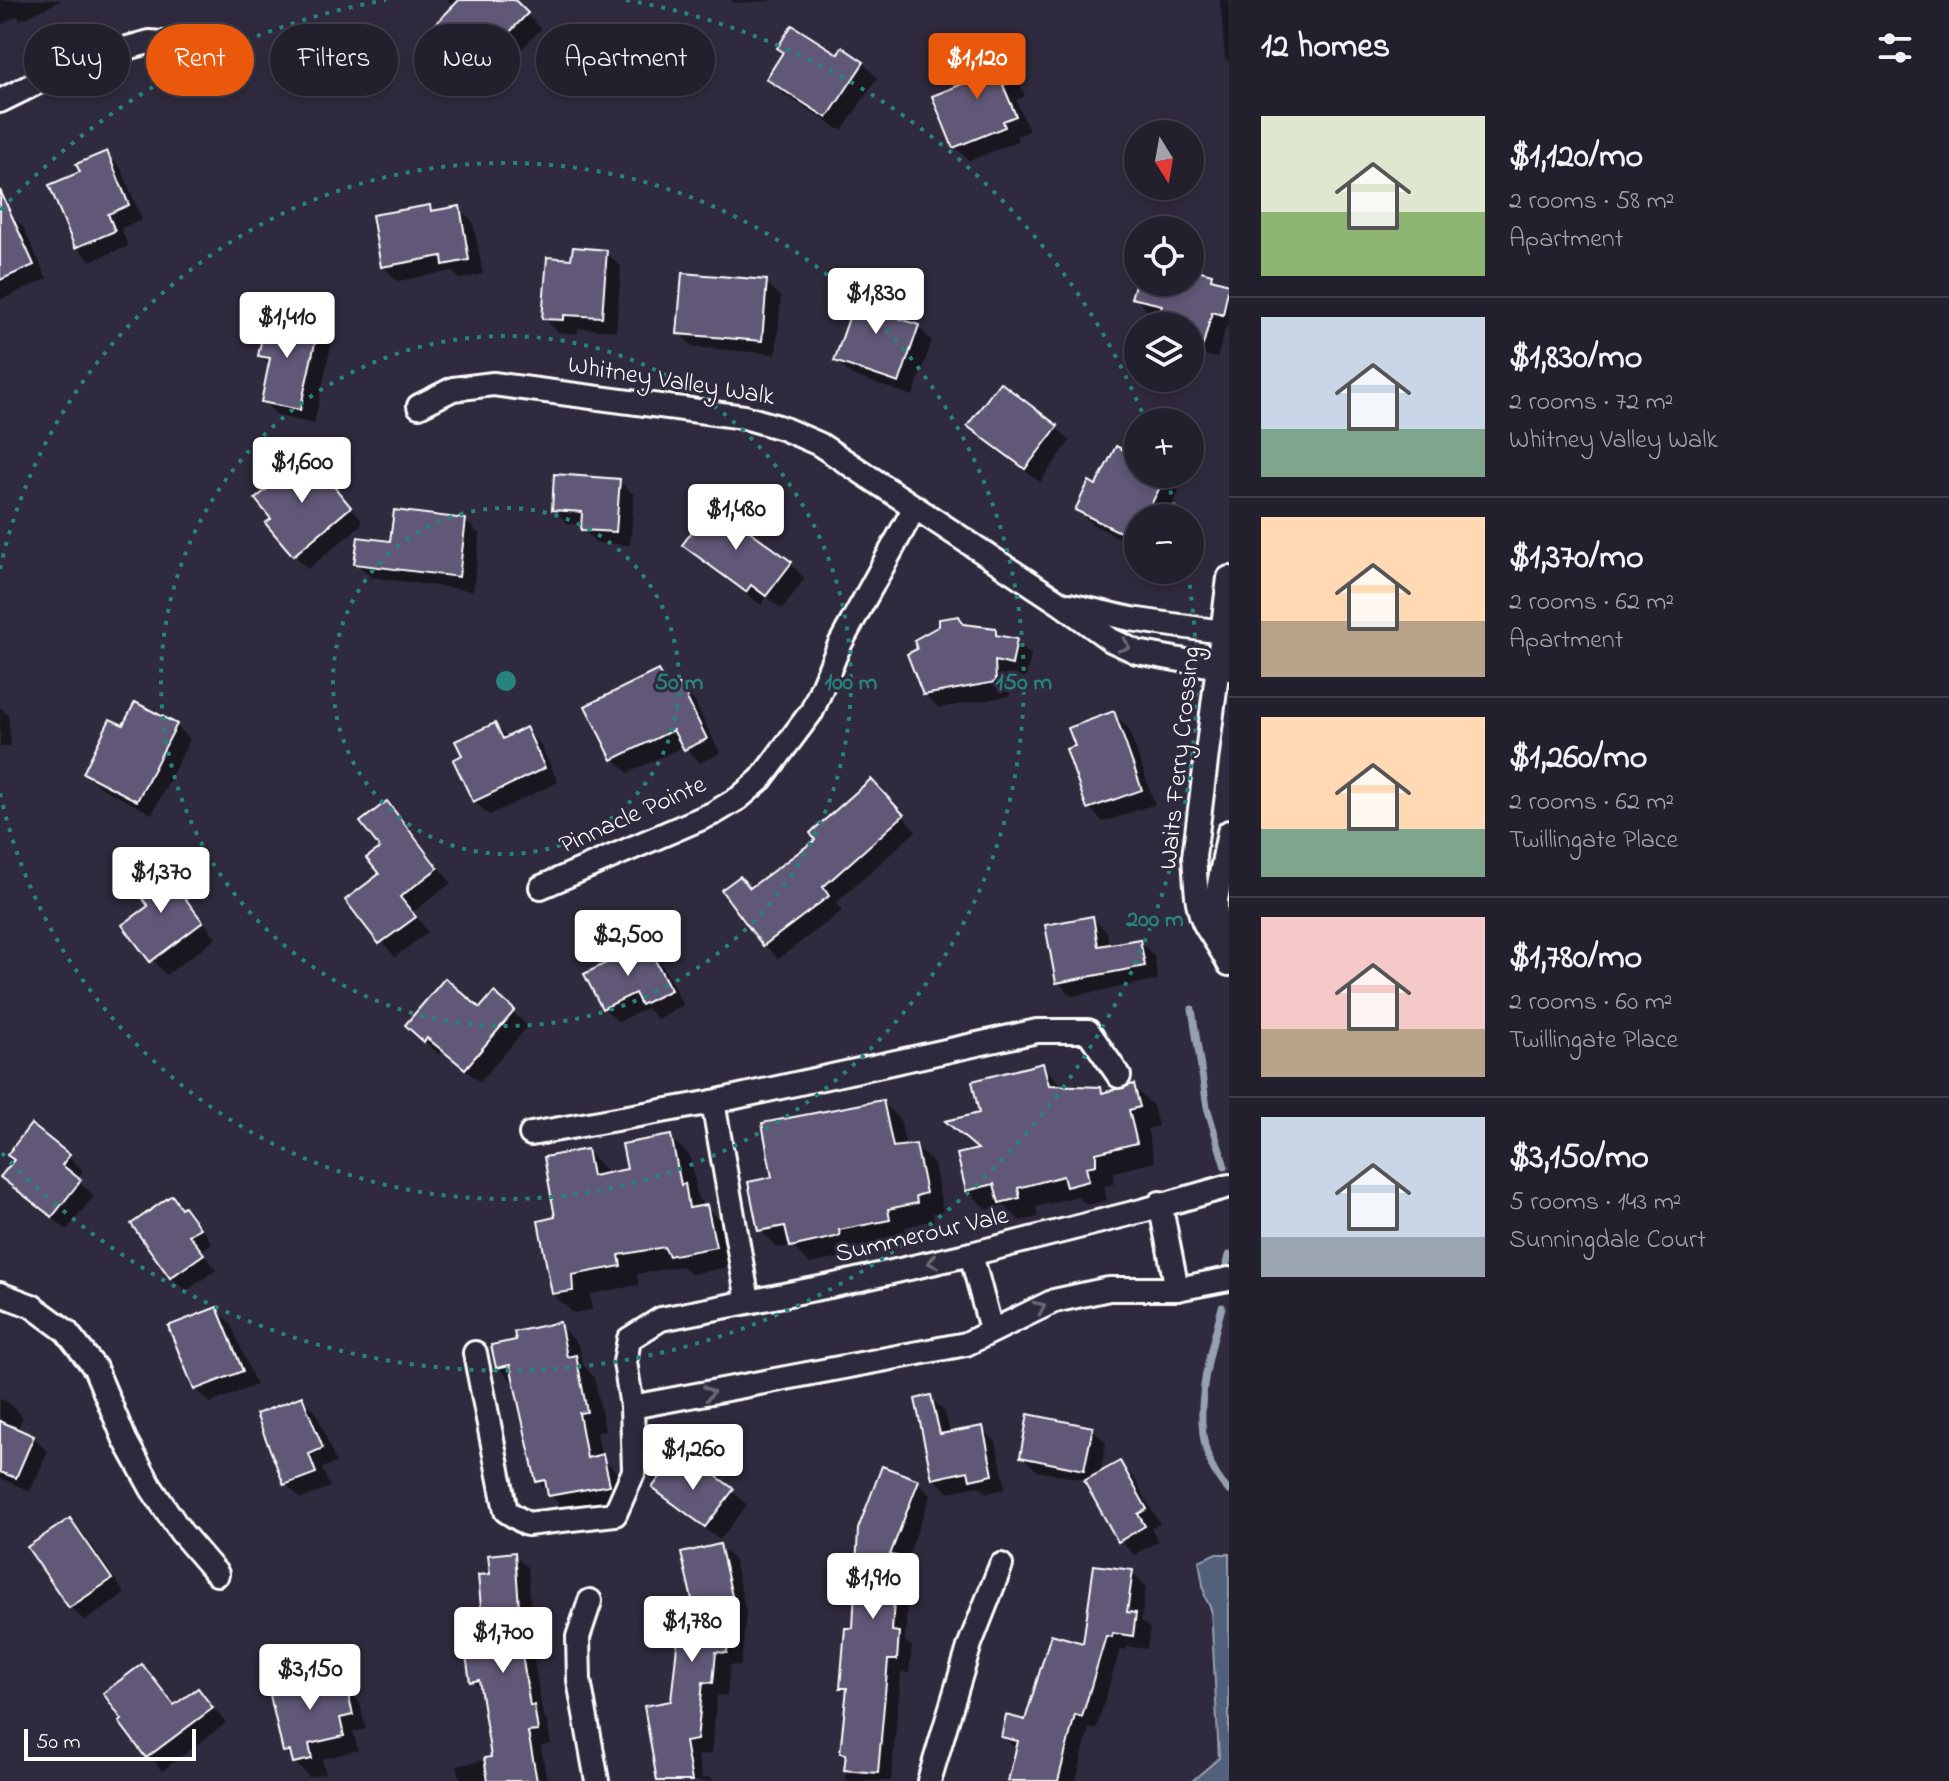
<!DOCTYPE html>
<html lang="en">
<head>
<meta charset="utf-8">
<style>
  :root { --surface:#23202e; --page:#2f2d3a; --text:#f1f3f6; --muted:#a3a3aa; --line:#403e4a; --accent:#ea580c }
  body { margin:0; font-family:"Indie Flower",sans-serif; background:var(--page); color:var(--text); height:100vh; display:flex; flex-direction:column; font-size:30px; white-space:nowrap }
  * { box-sizing:border-box; margin:0 }
  p { font-size:26px; color:var(--muted) }
  .icon { flex:none; width:44px; height:44px; fill:none; stroke:currentColor; stroke-width:2; stroke-linecap:round; stroke-linejoin:round }
  .map { position:relative; flex:1; overflow:hidden }
  .sheet { display:flex; flex-direction:column; background:var(--surface); width:720px }
  .sheet>* { flex:none }
  .guide { position:absolute; left:24px; top:24px; width:760px; height:72px; display:flex; gap:16px }
  .needle { width:52px; rotate:169deg }
  .fabs { position:absolute; left:1124px; top:120px; display:grid; gap:16px }
  .fabs a { display:grid; place-items:center; width:80px; height:80px; border-radius:50%; background:var(--surface); box-shadow:0 4px 12px #0003,0 0 0 2px var(--line); font-size:40px }
  .scale { position:absolute; left:24px; bottom:20px; width:172px; box-sizing:border-box; padding-left:8px; border:4px solid #fff; border-top:0; font-size:22px; line-height:28px; white-space:nowrap; color:#fff; -webkit-text-stroke:6px #2f2a3d; paint-order:stroke }
  .price { position:absolute; translate:-50% -68px; padding:0 18px; border-radius:8px; background:#fff; color:#222; font-size:26px; line-height:52px; filter:drop-shadow(0 2px 4px #0008) }
  .price::after { content:''; position:absolute; left:50%; top:48px; width:24px; height:18px; margin-left:-12px; background:inherit; clip-path:polygon(0 0,100% 0,50% 100%) }
  .price.selected { background:var(--accent); color:#fff }
  ul { padding:0; list-style:none }
  li { display:flex; align-items:center; gap:24px; height:200px; padding:0 32px }
  li+li { border-top:2px solid var(--line) }
  li span { display:grid; place-items:center; flex:none; width:224px; height:160px; border-radius:0px; color:#555 }
  li>.icon { margin-inline-start:auto }
  span .icon { width:96px; height:96px; fill:#fffc; stroke-width:1 }
  li b { font-size:34px }
  h2 { display:flex; justify-content:space-between; align-items:center; height:96px; padding:0 32px; font-size:34px }
  .pill { padding:0 28px; border-radius:36px; background:var(--surface); box-shadow:0 4px 12px #0003,0 0 0 2px var(--line); font-size:28px; line-height:72px }
  .pill.selected { background:var(--accent); color:#fff }
  main { display:flex; flex:1; min-height:0 }
  .map>svg:first-child { display:block }
  .water { fill:#52607b; stroke:#97a0b0; stroke-width:2 }
  .shadow { fill:#0007 }
  .lines { fill:none; stroke-linecap:round; stroke-linejoin:round }
  .stream { stroke:#97a0b0; stroke-width:7 }
  .building { fill:#605976; stroke:#fff; stroke-width:2 }
  .minor-casing { stroke:#fff; stroke-width:28 }
  .minor { stroke:#2f2a3d; stroke-width:22 }
  .oneway { stroke:#6d6a77 }
  .ring { fill:none; stroke:#27847c; stroke-width:4; stroke-dasharray:4 8 }
  .labels { text-anchor:middle; dominant-baseline:central; stroke-width:6; stroke-linejoin:round; paint-order:stroke }
  .street-label { font-size:26px; fill:#fff; stroke:#2f2a3d }
  .centre { fill:#27847c; stroke:#2f2a3d; stroke-width:4 }
  .ring-label { font-size:24px; text-anchor:middle; font-weight:bold; fill:#27847c; stroke:#2f2a3d; stroke-width:6; stroke-linejoin:round; paint-order:stroke }
</style>
</head>
<body>
<main>
<div class="map">
<svg width="1229" height="1781" viewBox="0 0 1229 1781">
  <rect width="100%" height="100%" fill="#2f2a3d"/>
  <filter id="ink" filterUnits="userSpaceOnUse"><feTurbulence type="fractalNoise" baseFrequency=".0125" numOctaves="2"/><feDisplacementMap in="SourceGraphic" scale="16" xChannelSelector="R" yChannelSelector="G"/><feConvolveMatrix kernelMatrix="1 2 1 2 8 2 1 2 1" color-interpolation-filters="sRGB"/></filter>
  <g filter="url(#ink)">
    <polygon class="water" points="1214,1554 1229,1554 1229,1781 1192,1781 1219,1758 1211,1609 1205,1597 1199,1561"/>
    <g class="shadow">
      <polygon points="0,0 62,0 21,20 17,16 0,25"/>
      <polygon points="447,0 512,0 541,29 497,74 490,67 468,89 420,42 454,8"/>
      <polygon points="731,0 770,0 770,1 734,3"/>
      <polygon points="1220,0 1229,0 1229,61 1225,58"/>
      <polygon points="997,49 1011,63 1025,96 1016,100 1029,131 1016,136 1018,141 969,161 955,147"/>
      <polygon points="785,53 838,57 863,63 877,78 842,131 782,93 768,79"/>
      <polygon points="106,153 121,168 142,220 121,228 128,246 91,261 77,247 82,173"/>
      <polygon points="429,207 435,212 459,208 473,222 483,274 460,279 452,271 397,281 383,266"/>
      <polygon points="9,213 23,227 47,279 0,300 0,217"/>
      <polygon points="606,252 621,267 616,331 578,328 577,334 558,332 544,318 573,261"/>
      <polygon points="1190,270 1211,276 1218,283 1229,286 1229,326 1226,326 1217,358 1191,351 1190,326 1168,326 1160,318 1161,315 1148,311 1134,297 1138,281 1190,282"/>
      <polygon points="766,282 781,297 776,354 693,347 679,333"/>
      <polygon points="889,289 903,303 897,320 918,327 932,341 913,396 851,375 837,361"/>
      <polygon points="318,327 332,341 314,424 278,416 263,401 271,366 260,355"/>
      <polygon points="970,425 1056,427 1070,441 1040,482 984,440"/>
      <polygon points="1137,441 1138,474 1179,474 1173,485 1179,491 1166,518 1138,518 1138,547 1092,524 1077,510 1130,456"/>
      <polygon points="322,472 361,519 361,525 308,569 294,555"/>
      <polygon points="619,481 634,495 630,545 597,543 583,529 583,525 568,524 554,509"/>
      <polygon points="466,521 480,535 473,591 371,577 356,563 392,543"/>
      <polygon points="684,545 790,564 805,578 782,609 766,597 761,605 699,559"/>
      <polygon points="959,618 967,627 995,630 1003,638 1016,641 1031,655 1026,678 1009,674 1010,696 939,708 924,694 920,650"/>
      <polygon points="658,673 673,690 679,687 694,701 720,753 700,763 684,746 628,773 614,759"/>
      <polygon points="0,707 8,715 11,746 0,747"/>
      <polygon points="1114,714 1128,728 1155,804 1103,822 1089,808 1077,747"/>
      <polygon points="176,725 190,739 152,814 100,787 85,773 124,728"/>
      <polygon points="495,725 508,738 526,730 540,744 558,782 489,815 474,801"/>
      <polygon points="885,796 916,831 836,903 842,911 778,959 764,944 752,890"/>
      <polygon points="387,804 402,818 451,883 413,912 428,932 395,957 348,900 382,875"/>
      <polygon points="160,868 174,882 216,938 166,975 125,925 151,906"/>
      <polygon points="1092,918 1107,932 1109,946 1139,941 1154,956 1158,980 1072,996 1058,982"/>
      <polygon points="646,946 660,960 683,1005 657,1019 647,1008 618,1022 604,1008"/>
      <polygon points="494,995 528,1026 480,1082 443,1051 440,1055 422,1039 480,1011"/>
      <polygon points="1043,1065 1063,1088 1100,1089 1105,1094 1134,1087 1153,1106 1158,1126 1147,1129 1155,1162 1114,1172 1114,1184 1104,1186 1107,1200 1087,1205 1077,1196 1036,1207 1038,1217 1020,1221 1004,1205 987,1210 967,1190 979,1151 949,1122 982,1114"/>
      <polygon points="882,1102 900,1120 906,1147 915,1146 934,1164 943,1211 933,1213 934,1220 905,1227 907,1238 856,1248 857,1254 810,1264 792,1246 778,1248 760,1230 775,1178"/>
      <polygon points="670,1137 690,1156 698,1199 726,1226 734,1266 691,1274 682,1266 637,1274 639,1285 590,1294 592,1310 573,1313 553,1294 558,1218 587,1151 606,1170 607,1175 629,1171"/>
      <polygon points="69,1157 83,1171 76,1179 94,1196 67,1230 3,1177"/>
      <polygon points="171,1198 198,1222 212,1243 202,1250 216,1270 186,1291 171,1277"/>
      <polygon points="216,1309 231,1324 256,1385 210,1403 196,1389"/>
      <polygon points="559,1325 578,1344 583,1365 594,1377 605,1430 597,1432 602,1458 622,1477 628,1503 569,1514 537,1481 517,1386 498,1367 518,1341"/>
      <polygon points="930,1397 945,1412 950,1434 982,1428 996,1442 1006,1489 987,1493 979,1486 948,1492 933,1478"/>
      <polygon points="302,1398 316,1412 336,1463 322,1468 330,1487 301,1499 286,1484"/>
      <polygon points="0,1399 9,1403 23,1417 17,1430 33,1437 48,1452 30,1491 0,1478"/>
      <polygon points="1092,1429 1106,1443 1100,1474 1120,1463 1134,1478 1160,1524 1151,1528 1158,1541 1134,1555 1120,1540 1086,1480 1037,1471 1022,1456"/>
      <polygon points="918,1482 931,1495 904,1566 909,1571 905,1641 912,1647 909,1673 901,1672 891,1781 845,1781 848,1757 843,1752 849,1693 842,1687 855,1630"/>
      <polygon points="654,1487 732,1491 747,1505 720,1540 669,1502"/>
      <polygon points="70,1520 84,1534 125,1594 85,1621 70,1607 30,1548"/>
      <polygon points="720,1546 734,1560 746,1612 741,1666 730,1665 727,1696 717,1695 711,1754 698,1756 702,1779 710,1777 713,1781 659,1781 672,1703 701,1631"/>
      <polygon points="514,1555 528,1568 533,1634 530,1634 543,1717 547,1721 551,1744 541,1746 547,1781 461,1781 457,1766 493,1758 483,1691 472,1681 486,1640 492,1576"/>
      <polygon points="1132,1572 1146,1587 1141,1620 1150,1629 1147,1649 1127,1646 1126,1650 1120,1649 1096,1730 1089,1728 1076,1781 1010,1781 1017,1751 1003,1736 1027,1722 1084,1645"/>
      <polygon points="323,1663 338,1677 341,1689 345,1688 360,1703 366,1729 353,1732 358,1750 322,1759 326,1773 309,1777 285,1751 301,1689"/>
      <polygon points="142,1666 176,1706 198,1690 226,1723 162,1771 122,1722"/>
    </g>
    <g class="lines">
      <g class="stream">
        <polyline points="1192,1009 1207,1107 1225,1167"/>
        <polyline points="1226,1267 1229,1255"/>
        <path d="M1222 1307C1207 1364 1182 1443 1229 1491"/>
      </g>
    </g>
    <g class="building">
      <polygon points="459,0 515,0 528,13 482,61 475,54 453,76 418,42"/>
      <polygon points="792,25 838,54 842,47 864,62 827,118 766,79 783,52 777,48"/>
      <polygon points="997,46 1012,82 1003,85 1016,116 1003,121 1005,127 953,148 932,96 980,77 972,57"/>
      <polygon points="107,151 129,205 108,214 115,231 75,248 49,185 80,172 76,164"/>
      <polygon points="0,190 34,265 0,280"/>
      <polygon points="430,205 431,211 460,206 469,260 443,265 442,256 381,267 372,215"/>
      <polygon points="573,247 607,250 602,317 564,315 564,320 542,319 547,257 571,259"/>
      <polygon points="1190,268 1212,274 1211,279 1229,284 1223,315 1212,312 1196,371 1190,370 1190,326 1158,319 1162,305 1131,298 1137,278 1138,282 1190,282"/>
      <polygon points="682,273 767,280 762,341 677,334"/>
      <polygon points="863,278 890,287 881,312 919,325 899,383 834,361"/>
      <polygon points="267,314 319,325 300,410 261,402 270,358 258,356"/>
      <polygon points="1000,382 1058,426 1025,469 967,426"/>
      <polygon points="1116,446 1138,457 1138,474 1167,474 1144,518 1138,518 1138,541 1075,510 1089,481 1096,485"/>
      <polygon points="308,455 351,507 293,556 265,523 271,519 255,499"/>
      <polygon points="554,474 620,479 616,532 581,530 582,512 552,510"/>
      <polygon points="713,504 792,562 766,596 751,585 746,592 682,545"/>
      <polygon points="394,510 466,519 459,577 354,564 358,537 390,541"/>
      <polygon points="959,616 963,624 996,628 996,635 1017,639 1012,665 995,661 996,682 923,695 907,654 917,649 914,640 939,626 939,619"/>
      <polygon points="658,670 668,690 680,684 707,739 684,750 673,730 612,760 585,706"/>
      <polygon points="135,702 177,724 137,801 83,773 110,719 123,725"/>
      <polygon points="1114,711 1142,790 1087,809 1066,749 1075,746 1068,728"/>
      <polygon points="495,723 503,739 526,727 545,768 473,802 453,760 462,755 455,741"/>
      <polygon points="871,779 904,815 823,887 829,896 763,946 721,890 740,876 750,888 815,840 810,833"/>
      <polygon points="387,801 438,868 400,897 416,917 379,944 345,900 379,874 366,858 380,848 360,822"/>
      <polygon points="160,865 203,922 150,962 122,925 148,906 133,886"/>
      <polygon points="1093,916 1098,946 1140,939 1145,966 1056,983 1045,925"/>
      <polygon points="646,943 671,990 641,1005 635,993 602,1009 584,974"/>
      <polygon points="445,978 480,1008 494,992 515,1010 465,1069 427,1038 424,1042 405,1025"/>
      <polygon points="1043,1063 1049,1085 1101,1087 1102,1093 1134,1084 1140,1107 1129,1110 1137,1143 1096,1153 1096,1165 1086,1167 1089,1181 1066,1187 1063,1176 1018,1188 1020,1198 999,1203 994,1184 966,1191 957,1154 978,1149 945,1121 979,1113 972,1081"/>
      <polygon points="883,1100 893,1147 916,1144 926,1193 916,1196 917,1203 888,1209 890,1220 839,1230 840,1236 790,1247 785,1226 758,1231 748,1182 772,1177 762,1123"/>
      <polygon points="31,1124 70,1155 62,1165 81,1180 52,1217 0,1177 14,1160 7,1155"/>
      <polygon points="671,1135 681,1185 685,1183 689,1208 707,1205 716,1247 669,1256 664,1247 619,1255 621,1266 572,1275 573,1291 552,1294 538,1221 555,1217 544,1157 587,1149 592,1176 627,1169 622,1144"/>
      <polygon points="172,1195 181,1208 184,1206 200,1228 189,1235 204,1254 170,1278 131,1224"/>
      <polygon points="217,1307 243,1371 194,1390 168,1326"/>
      <polygon points="560,1322 567,1357 576,1355 587,1412 579,1413 587,1458 603,1454 610,1485 548,1496 545,1480 536,1482 510,1365 496,1368 491,1345 516,1340 514,1332"/>
      <polygon points="931,1395 940,1434 983,1426 993,1475 970,1480 968,1471 932,1479 915,1399"/>
      <polygon points="302,1396 323,1448 309,1454 316,1473 284,1485 256,1414"/>
      <polygon points="1028,1414 1093,1427 1084,1470 1020,1457"/>
      <polygon points="0,1421 34,1436 16,1478 0,1472"/>
      <polygon points="673,1459 697,1478 705,1468 734,1489 705,1527 652,1488"/>
      <polygon points="1120,1461 1147,1509 1138,1514 1145,1526 1118,1542 1084,1481"/>
      <polygon points="882,1466 919,1480 890,1555 897,1556 892,1631 899,1632 897,1660 888,1660 878,1773 844,1770 846,1754 840,1753 847,1688 840,1688 845,1628 853,1628 858,1529"/>
      <polygon points="70,1518 112,1579 69,1608 27,1547"/>
      <polygon points="720,1544 732,1596 727,1653 716,1652 713,1683 703,1682 697,1740 685,1742 692,1781 657,1781 644,1706 671,1701 679,1627 699,1629 681,1553"/>
      <polygon points="515,1552 520,1621 517,1621 530,1706 534,1705 538,1731 528,1732 537,1781 488,1781 484,1758 491,1757 479,1680 470,1682 464,1642 484,1639 478,1575 490,1574 488,1555"/>
      <polygon points="1094,1565 1133,1570 1127,1612 1136,1613 1133,1636 1113,1633 1112,1637 1106,1636 1082,1717 1075,1715 1058,1781 1008,1781 1018,1741 1001,1737 1006,1715 1025,1720 1051,1634 1083,1643"/>
      <polygon points="324,1661 331,1690 346,1686 353,1715 340,1718 344,1736 309,1744 312,1759 293,1763 290,1751 283,1752 270,1695 299,1687 294,1668"/>
      <polygon points="142,1664 174,1705 198,1688 213,1708 146,1758 119,1722 122,1720 103,1693"/>
    </g>
    <g class="lines">
      <g class="minor-casing">
        <g id="minor">
          <polyline points="0,101 81,61 149,42 177,44 203,54"/>
          <polyline points="419,406 453,389 493,384 744,417 782,428 819,444 1060,603 1111,640 1137,652 1229,669"/>
          <path d="M1229 578 1194 857C1196 879 1195 907 1206 926 1214 939 1222 950 1229 964"/>
          <polyline points="1069,605 1131,619 1229,633"/>
          <polyline points="541,887 714,813 739,798 761,779 812,711 840,644 915,507"/>
          <polyline points="1217,935 1216,900 1229,832"/>
          <polyline points="713,1102 1037,1031 1088,1031 1119,1076"/>
          <polyline points="531,1134 713,1102 748,1301"/>
          <polyline points="1160,1203 1177,1289"/>
          <polyline points="971,1254 991,1330"/>
          <polyline points="0,1294 32,1306 66,1331 95,1368 125,1440 152,1489 181,1532 217,1574"/>
          <polyline points="475,1353 506,1511 527,1524 615,1514 634,1471 632,1407 625,1362 629,1339 661,1319 830,1286 971,1254 1145,1210 1229,1186"/>
          <polyline points="632,1407 966,1344 1054,1301 1109,1289 1177,1289 1229,1279"/>
          <polyline points="590,1601 578,1637 579,1680 597,1781"/>
          <polyline points="929,1781 970,1644 1001,1565"/>
        </g>
      </g>
      <use href="#minor" class="minor"/>
    </g>
    <defs><path id="oneway-chevron" d="M-2-3.5L2.5 0L-2 3.5" fill="none" stroke-width="1.6" stroke-linecap="round" stroke-linejoin="round" transform="scale(2)"/></defs>
    <g class="oneway">
      <use href="#oneway-chevron" transform="translate(1125 646) rotate(24)"/>
      <use href="#oneway-chevron" transform="translate(933 1262) rotate(167)"/>
      <use href="#oneway-chevron" transform="translate(1040 1307) rotate(-25)"/>
      <use href="#oneway-chevron" transform="translate(709 1393) rotate(-11)"/>
    </g>
  </g>
  <g class="ring">
    <circle cx="506" cy="681" r="173"/>
    <circle cx="506" cy="681" r="345"/>
    <path d="M0 569A518 518 0 1 1 0 793"/>
    <path d="M1 210A691 691 0 0 1 386 0M626 0A691 691 0 0 1 1144 417M1167 479A691 691 0 0 1 1176 514M1188 573A691 691 0 0 1 1 1152"/>
  </g>
  <g class="labels">
    <g class="street-label">
      <text transform="translate(671 382) rotate(9)">Whitney Valley Walk</text>
      <text transform="translate(1181 758) rotate(-84)">Waits Ferry Crossing</text>
      <text transform="translate(633 816) rotate(-24)">Pinnacle Pointe</text>
      <text transform="translate(922 1236) rotate(-13)">Summerour Vale</text>
    </g>
  </g>
  <circle cx="506" cy="681" r="12" class="centre"/>
  <g class="ring-label">
    <text x="679" y="689">50 m</text>
    <text x="851" y="689">100 m</text>
    <text x="1024" y="689">150 m</text>
    <text x="1155" y="926">200 m</text>
  </g>
</svg>
<div class="fabs">
<a><svg class="needle" viewBox="-14 -14 28 28"><path d="M0-13l5 13h-10z" fill="#e53935"/><path d="M0 13l5-13h-10z" fill="#a3a3aa"/></svg></a>
<a><svg class="icon" aria-label="locate" viewBox="0 0 24 24"><circle cx="12" cy="12" r="6"/><path d="M12 2v4M12 18v4M2 12h4M18 12h4"/></svg></a>
<a><svg class="icon" aria-label="layers" viewBox="0 0 24 24"><path d="M12 4l9 5-9 5-9-5zM3 14l9 5 9-5"/></svg></a>
<a>+</a>
<a>−</a>
</div>
<div class="scale">50 m</div>
<b class="price selected" style="left:977px;top:101px">$1,120</b>
<b class="price" style="left:876px;top:336px">$1,830</b>
<b class="price" style="left:287px;top:360px">$1,410</b>
<b class="price" style="left:302px;top:505px">$1,600</b>
<b class="price" style="left:736px;top:552px">$1,480</b>
<b class="price" style="left:161px;top:915px">$1,370</b>
<b class="price" style="left:628px;top:978px">$2,500</b>
<b class="price" style="left:693px;top:1492px">$1,260</b>
<b class="price" style="left:873px;top:1621px">$1,910</b>
<b class="price" style="left:692px;top:1664px">$1,780</b>
<b class="price" style="left:503px;top:1675px">$1,700</b>
<b class="price" style="left:310px;top:1712px">$3,150</b>
<div class="guide">
<a class="pill">Buy</a>
<a class="pill selected">Rent</a>
<a class="pill">Filters</a>
<a class="pill">New</a>
<a class="pill">Apartment</a>
</div>
</div>
<section class="sheet">
<h2>12 homes<svg class="icon" aria-label="filters" viewBox="0 0 24 24"><path d="M4 7h16M4 17h16"/><circle cx="9" cy="7" r="2"/><circle cx="15" cy="17" r="2"/></svg></h2>
<ul>
<li><span style="background:linear-gradient(#dfe7d0 60%,#8fb573 0)"><svg class="icon" aria-label="home" viewBox="0 0 24 24"><path d="M3 11l9-7 9 7M6 9v11h12V9"/></svg></span><div><b>$1,120/mo</b><p>2 rooms · 58 m²</p><p>Apartment</p></div></li>
<li><span style="background:linear-gradient(#c9d6e8 70%,#7fa58c 0)"><svg class="icon" aria-label="home" viewBox="0 0 24 24"><path d="M3 11l9-7 9 7M6 9v11h12V9"/></svg></span><div><b>$1,830/mo</b><p>2 rooms · 72 m²</p><p>Whitney Valley Walk</p></div></li>
<li><span style="background:linear-gradient(#ffd9b3 65%,#b9a48a 0)"><svg class="icon" aria-label="home" viewBox="0 0 24 24"><path d="M3 11l9-7 9 7M6 9v11h12V9"/></svg></span><div><b>$1,370/mo</b><p>2 rooms · 62 m²</p><p>Apartment</p></div></li>
<li><span style="background:linear-gradient(#ffd9b3 70%,#7fa58c 0)"><svg class="icon" aria-label="home" viewBox="0 0 24 24"><path d="M3 11l9-7 9 7M6 9v11h12V9"/></svg></span><div><b>$1,260/mo</b><p>2 rooms · 62 m²</p><p>Twillingate Place</p></div></li>
<li><span style="background:linear-gradient(#f6c9c9 70%,#b9a48a 0)"><svg class="icon" aria-label="home" viewBox="0 0 24 24"><path d="M3 11l9-7 9 7M6 9v11h12V9"/></svg></span><div><b>$1,780/mo</b><p>2 rooms · 60 m²</p><p>Twillingate Place</p></div></li>
<li><span style="background:linear-gradient(#c9d6e8 75%,#9aa5b1 0)"><svg class="icon" aria-label="home" viewBox="0 0 24 24"><path d="M3 11l9-7 9 7M6 9v11h12V9"/></svg></span><div><b>$3,150/mo</b><p>5 rooms · 143 m²</p><p>Sunningdale Court</p></div></li>
</ul>
</section>
</main>
</body>
</html>
